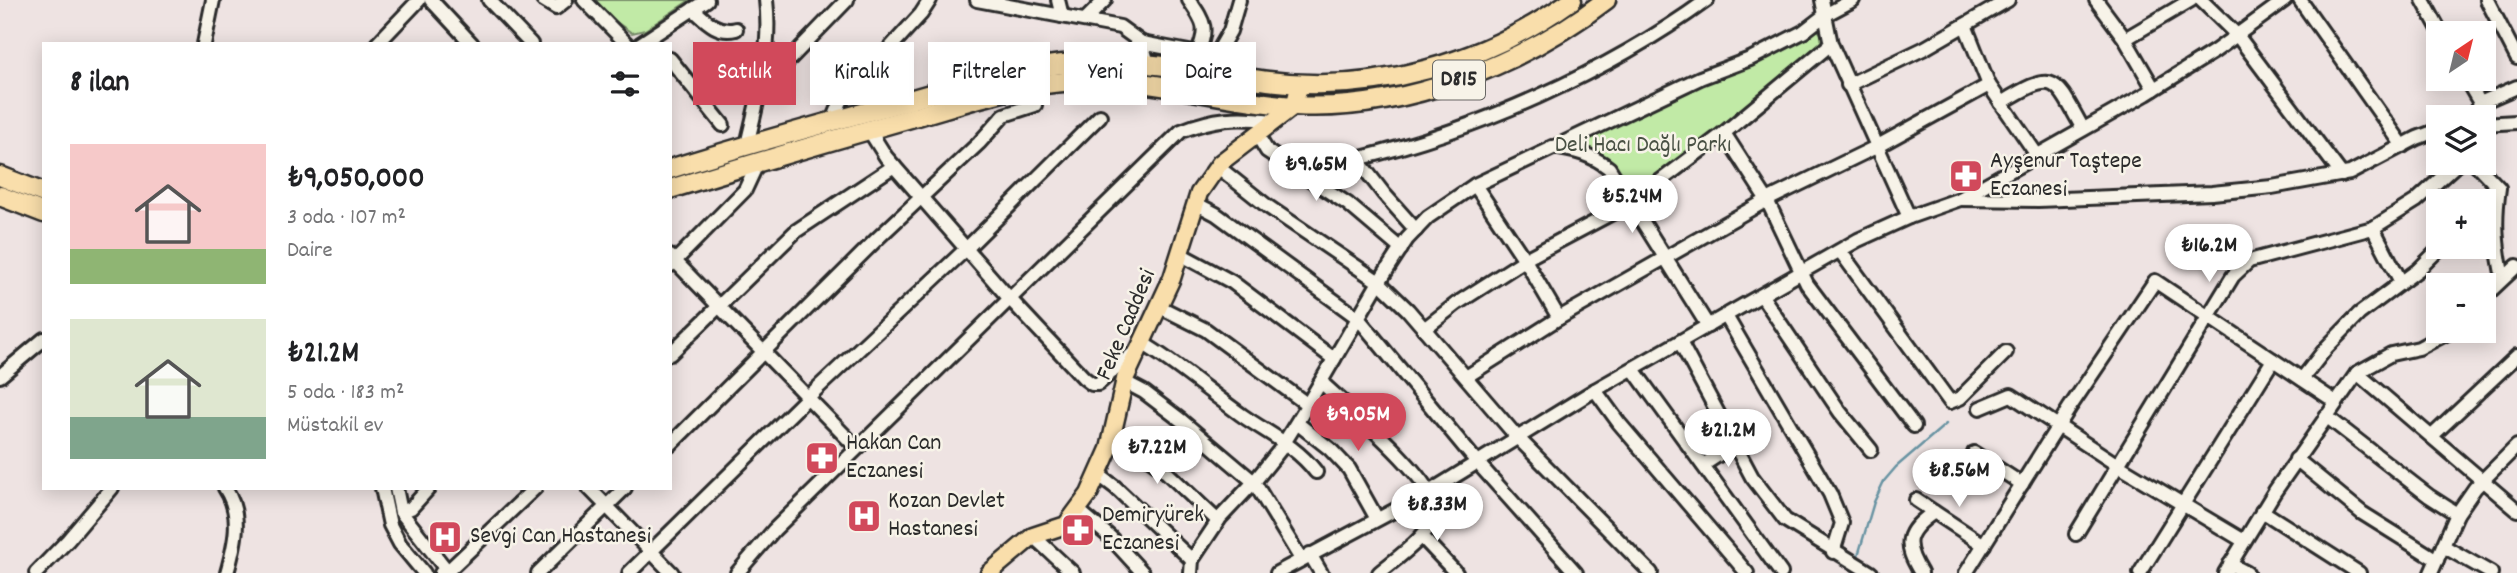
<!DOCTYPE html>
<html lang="tr">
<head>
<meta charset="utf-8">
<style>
  :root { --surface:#fff; --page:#f6f6f6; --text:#202124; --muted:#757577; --accent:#d1495b }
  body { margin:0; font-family:Dekko,sans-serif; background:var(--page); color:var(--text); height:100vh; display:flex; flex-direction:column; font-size:26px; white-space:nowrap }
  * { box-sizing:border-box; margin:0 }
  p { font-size:23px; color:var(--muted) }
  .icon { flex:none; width:38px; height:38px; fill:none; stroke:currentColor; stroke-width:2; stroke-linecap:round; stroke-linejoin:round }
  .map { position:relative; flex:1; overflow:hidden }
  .details { position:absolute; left:42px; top:42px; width:630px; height:448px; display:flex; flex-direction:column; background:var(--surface); border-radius:0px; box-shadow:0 4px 18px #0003 }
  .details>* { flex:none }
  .hud { position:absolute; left:693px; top:42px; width:665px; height:63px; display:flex; gap:14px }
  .needle { width:46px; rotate:35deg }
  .controls { position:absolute; left:2426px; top:21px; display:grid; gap:14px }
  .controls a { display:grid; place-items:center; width:70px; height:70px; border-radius:0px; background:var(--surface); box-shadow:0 4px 18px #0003; font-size:35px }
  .price { position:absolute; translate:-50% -60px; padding:0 16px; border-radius:24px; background:#fff; color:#222; font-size:23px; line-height:46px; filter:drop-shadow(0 2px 4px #0008) }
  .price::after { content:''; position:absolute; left:50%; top:42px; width:21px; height:16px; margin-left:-10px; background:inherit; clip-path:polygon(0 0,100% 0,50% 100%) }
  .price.current { background:var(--accent); color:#fff }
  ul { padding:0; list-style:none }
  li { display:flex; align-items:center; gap:21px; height:175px; padding:0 28px }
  li span { display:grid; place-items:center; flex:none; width:196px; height:140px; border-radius:0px; color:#555 }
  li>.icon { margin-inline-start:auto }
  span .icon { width:84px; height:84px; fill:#fffc; stroke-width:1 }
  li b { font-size:30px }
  h2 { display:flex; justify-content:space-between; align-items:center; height:84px; padding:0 28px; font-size:30px }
  .tag { padding:0 24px; border-radius:0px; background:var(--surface); box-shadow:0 4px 18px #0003; font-size:24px; line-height:63px }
  .tag.current { background:var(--accent); color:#fff }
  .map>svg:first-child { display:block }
  .green { fill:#c1eaa6; stroke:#768a68; stroke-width:2 }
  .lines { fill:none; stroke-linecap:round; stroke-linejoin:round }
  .stream { stroke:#6893a2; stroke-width:2.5 }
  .minor-casing { stroke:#2b2b2b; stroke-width:18 }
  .major-casing { stroke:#2b2b2b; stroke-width:21 }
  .highway-casing { stroke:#2b2b2b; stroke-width:23 }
  .minor { stroke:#f7f3e8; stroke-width:12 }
  .major { stroke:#f9deab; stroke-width:16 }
  .highway { stroke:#f9deab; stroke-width:18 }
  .labels { text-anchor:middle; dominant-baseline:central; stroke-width:5; stroke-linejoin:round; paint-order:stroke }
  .shield { fill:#f7f3e8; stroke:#686764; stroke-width:2 }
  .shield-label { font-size:23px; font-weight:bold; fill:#2b2b2b }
  .park-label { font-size:24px; fill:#495144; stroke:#f7f3e8 }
  .poi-label { font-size:24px; fill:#2b2b2b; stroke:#f7f3e8; text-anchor:start }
  .street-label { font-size:24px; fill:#2b2b2b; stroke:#f7f3e8 }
</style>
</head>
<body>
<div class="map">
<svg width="2517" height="573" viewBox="0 0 2517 573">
  <rect width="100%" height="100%" fill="#eee3e2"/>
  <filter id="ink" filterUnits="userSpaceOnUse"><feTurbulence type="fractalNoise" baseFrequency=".0143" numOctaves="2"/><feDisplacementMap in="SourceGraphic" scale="14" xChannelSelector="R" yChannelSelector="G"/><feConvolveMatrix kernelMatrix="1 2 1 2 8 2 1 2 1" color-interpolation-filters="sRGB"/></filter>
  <g filter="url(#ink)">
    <g class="green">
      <polygon points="594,0 690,0 645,30 632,33 605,14"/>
      <polygon points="1818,30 1823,36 1818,48 1729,124 1641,187 1632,190 1627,187 1572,144 1670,96 1801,40"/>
      <polygon points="1111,67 1276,90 1274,96 1148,76 1111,73 670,182 670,175 998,81"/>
    </g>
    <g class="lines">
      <polyline class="stream" points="1857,559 1874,502 1884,481 1896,467 1946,424"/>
      <g class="minor-casing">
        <g id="minor">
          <polyline points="431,0 472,44"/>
          <polyline points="489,0 531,44"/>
          <polyline points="543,0 556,8 566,0"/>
          <polyline points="584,0 627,44"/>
          <polyline points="977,0 1120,27 1142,43 1148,64"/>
          <polyline points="1058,0 1062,16"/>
          <path d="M1189 0C1204 22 1209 28 1197 54"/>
          <polyline points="1822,0 1831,44 1909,217"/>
          <polyline points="2096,0 2125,39 2154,89"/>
          <polyline points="2201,0 2237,35 2342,175"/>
          <polyline points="2300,0 2403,146"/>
          <polyline points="2423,0 2441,33"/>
          <polyline points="2487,0 2517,58"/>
          <path d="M693 9C706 21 718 34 736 29"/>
          <polyline points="1085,20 1105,0"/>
          <polyline points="1965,25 1989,85 2037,155"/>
          <polyline points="2125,39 2191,0"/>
          <polyline points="1142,43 1215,57 1230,31 1239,0"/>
          <polyline points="204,44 213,0"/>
          <polyline points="377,44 419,0"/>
          <polyline points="640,44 707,0"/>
          <polyline points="670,59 723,125"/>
          <polyline points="762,78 785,64 847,0"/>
          <polyline points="2466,79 2480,103 2475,117"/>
          <polyline points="1848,85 1925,48 2008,0"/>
          <path d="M2001 103C2055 70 2054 76 2083 129"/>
          <polyline points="2480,103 2517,87"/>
          <polyline points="833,121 841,101 921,14 930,0"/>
          <polyline points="2483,124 2517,122"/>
          <polyline points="869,130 886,157 1010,299 1084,378 1092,384 1098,384 1136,351"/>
          <polyline points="1256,133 1267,151 1348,204 1401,249"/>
          <polyline points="1724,133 1767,200 1807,284 1914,426"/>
          <path d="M747 145C758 97 772 50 766 0"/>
          <path d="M1552 147C1574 150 1591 154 1609 168L1708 326"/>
          <path d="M1357 159C1479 129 1605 74 1707 0"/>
          <path d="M2475 163 2499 188C2494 222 2496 245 2503 278"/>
          <polyline points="1217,166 1267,206 1379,282 1408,310 1517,437 1651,573"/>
          <polyline points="1306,176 1316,166 1357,159 1384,194 1416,230"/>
          <polyline points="1475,185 1525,260 1559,318"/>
          <polyline points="1960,199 2038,200 2212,193 2272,187 2350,173 2417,138 2438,130"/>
          <polyline points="1195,203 1216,214 1358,318 1476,461 1576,573"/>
          <polyline points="2373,228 2401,282"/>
          <polyline points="1840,251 1950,402 1960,398 2006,352"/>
          <polyline points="1180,254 1232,282 1334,359"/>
          <polyline points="670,256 857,448"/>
          <polyline points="671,265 745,190 758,162"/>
          <polyline points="1762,296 1840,412 1871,450"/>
          <polyline points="2483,298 2517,266"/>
          <polyline points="1160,307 1206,330 1308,405"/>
          <polyline points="1726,316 1830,494 1842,523 1833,552"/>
          <polyline points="1424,329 1456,304 1531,256 1631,203 1724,133 1831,44"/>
          <polyline points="1680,342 1752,477 1785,520 1871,573"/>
          <path d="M1142 343C1178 364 1209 392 1243 416 1269 434 1296 446 1316 472"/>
          <polyline points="670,354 796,231 894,166"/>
          <polyline points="1633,369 1781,573"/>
          <polyline points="2357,373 2517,510"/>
          <polyline points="0,376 44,339"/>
          <polyline points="1466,377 1559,318 1767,200 1876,147 1989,85"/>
          <polyline points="2302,379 2327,347 2359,314 2418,270 2441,247"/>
          <polyline points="1125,382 1144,392 1182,421 1254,482 1301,559"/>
          <path d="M1321 382C1345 405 1435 479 1435 509 1436 532 1395 559 1379 573"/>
          <polyline points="1595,390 1619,423 1747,573"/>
          <polyline points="1980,408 2011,395 2119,466 2244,541"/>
          <polyline points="2326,416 2429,496 2457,514"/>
          <polyline points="1297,423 1330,449 1349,469 1377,519"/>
          <polyline points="1113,432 1162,468 1218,521"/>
          <polyline points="2432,436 2517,356"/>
          <polyline points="670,445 878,238 979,143 1004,115 1035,105"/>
          <polyline points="1974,453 2022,484"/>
          <polyline points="2296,459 2362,513 2437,560"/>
          <polyline points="1703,465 1734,445"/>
          <polyline points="1099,475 1115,487 1192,560"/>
          <path d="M225 488C243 515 235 544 227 573"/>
          <polyline points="382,488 390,525 400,544 424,573"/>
          <polyline points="396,488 401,512 449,573"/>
          <polyline points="589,488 672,573"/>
          <polyline points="1916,500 1984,545"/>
          <polyline points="1078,510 1110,537 1143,573"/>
          <polyline points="2262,511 2359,573"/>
          <polyline points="401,512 411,508 429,488"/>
          <polyline points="2076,534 2233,276 2249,261 2373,228 2416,201 2458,163"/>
          <polyline points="1033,536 1073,573"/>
          <polyline points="1422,537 1456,573"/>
          <polyline points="2443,546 2491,573"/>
          <polyline points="1310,554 1321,573"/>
          <polyline points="2230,564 2247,573"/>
          <polyline points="36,573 68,540 112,488"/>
          <polyline points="441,573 452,567 535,488"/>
          <polyline points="538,573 625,488"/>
          <polyline points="629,573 808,397 966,249 1100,116"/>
          <path d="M737 573 774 530 1181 131C1214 118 1237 116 1272 121"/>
          <polyline points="1191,573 1192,560 1220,518 1254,482 1279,451 1302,414 1379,282 1407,239 1428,217 1475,185 1700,78 1750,59 1803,32 1825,15 1853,0"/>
          <polyline points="1277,573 1429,492 1595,390 1858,240 1909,217 1960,199 2146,94 2215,51 2285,0"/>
          <path d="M1921 573C1903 544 1905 532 1934 512"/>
          <polyline points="1966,573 2070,407 2155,281 2336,402"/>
          <polyline points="2140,573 2273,360"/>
          <polyline points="2225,573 2275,491 2357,373 2391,354 2419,348 2451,331"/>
          <polyline points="2431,573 2457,514 2475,488 2517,446"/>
        </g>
      </g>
      <g class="major-casing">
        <polyline id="major" points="989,573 1033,536 1066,525 1089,494 1109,449 1125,379 1172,278 1199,193 1220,163 1294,106 1300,84"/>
      </g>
      <g class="highway-casing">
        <g id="highway">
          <path d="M670 169C746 145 822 124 899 103 956 87 1013 68 1073 63 1138 57 1204 73 1268 81 1375 95 1484 63 1572 0"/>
          <polyline points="0,176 44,193"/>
          <path d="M670 189C751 164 833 140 914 117 960 104 1006 88 1053 83 1073 81 1092 79 1112 80 1173 84 1234 102 1295 106 1403 112 1522 65 1606 0"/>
          <polyline points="0,196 44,213"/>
        </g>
      </g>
      <use href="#minor" class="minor"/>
      <use href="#major" class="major"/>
      <use href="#highway" class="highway"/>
    </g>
  </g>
  <defs>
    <g id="pharmacy-square" transform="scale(1.75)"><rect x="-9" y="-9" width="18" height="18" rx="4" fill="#d1495b" stroke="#f7f3e8"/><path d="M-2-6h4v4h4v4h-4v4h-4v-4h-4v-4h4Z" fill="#fff"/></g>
    <g id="hospital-square" transform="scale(1.75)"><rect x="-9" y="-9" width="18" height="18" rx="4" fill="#d1495b" stroke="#f7f3e8"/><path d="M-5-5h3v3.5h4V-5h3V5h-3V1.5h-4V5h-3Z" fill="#fff"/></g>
  </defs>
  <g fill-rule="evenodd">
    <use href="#pharmacy-square" x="1966" y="176"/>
    <use href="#pharmacy-square" x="822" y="458"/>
    <use href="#hospital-square" x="864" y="516"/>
    <use href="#pharmacy-square" x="1078" y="530"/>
    <use href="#hospital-square" x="445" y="537"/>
  </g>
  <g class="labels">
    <rect class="shield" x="1433" y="60.5" width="52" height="39" rx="5"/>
    <g class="shield-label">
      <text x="1459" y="80">D815</text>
    </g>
    <g class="park-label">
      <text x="1643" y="146">Deli Hacı Dağlı Parkı</text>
    </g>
    <g class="poi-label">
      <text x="1990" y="162">Ayşenur Taştepe<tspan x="1990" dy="28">Eczanesi</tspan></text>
      <text x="846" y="444">Hakan Can<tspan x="846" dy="28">Eczanesi</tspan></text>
      <text x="888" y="502">Kozan Devlet<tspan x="888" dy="28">Hastanesi</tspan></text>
      <text x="1102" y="516">Demiryürek<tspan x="1102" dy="28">Eczanesi</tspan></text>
      <text x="470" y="537">Sevgi Can Hastanesi</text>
    </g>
    <g class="street-label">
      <text transform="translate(1127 325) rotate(-67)">Feke Caddesi</text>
    </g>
  </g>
</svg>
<div class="controls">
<a><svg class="needle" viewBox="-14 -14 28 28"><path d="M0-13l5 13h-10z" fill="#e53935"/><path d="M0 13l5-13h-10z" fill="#757577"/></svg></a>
<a><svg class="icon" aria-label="layers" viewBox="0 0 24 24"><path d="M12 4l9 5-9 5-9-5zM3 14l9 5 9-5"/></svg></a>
<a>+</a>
<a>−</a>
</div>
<b class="price" style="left:1316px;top:203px">₺9.65M</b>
<b class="price" style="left:1632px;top:235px">₺5.24M</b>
<b class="price" style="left:2209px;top:284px">₺16.2M</b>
<b class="price current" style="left:1358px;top:453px">₺9.05M</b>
<b class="price" style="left:1728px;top:469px">₺21.2M</b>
<b class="price" style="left:1157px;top:486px">₺7.22M</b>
<b class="price" style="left:1959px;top:509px">₺8.56M</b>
<b class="price" style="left:1437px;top:543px">₺8.33M</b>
<div class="hud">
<a class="tag current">Satılık</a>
<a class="tag">Kiralık</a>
<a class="tag">Filtreler</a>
<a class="tag">Yeni</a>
<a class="tag">Daire</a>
</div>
<section class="details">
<h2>8 ilan<svg class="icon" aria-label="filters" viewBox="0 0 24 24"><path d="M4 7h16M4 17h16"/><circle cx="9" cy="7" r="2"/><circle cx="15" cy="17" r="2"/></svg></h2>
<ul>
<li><span style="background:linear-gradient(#f6c9c9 75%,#8fb573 0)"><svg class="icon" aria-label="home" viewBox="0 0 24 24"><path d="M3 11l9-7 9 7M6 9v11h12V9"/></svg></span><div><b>₺9,050,000</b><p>3 oda · 107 m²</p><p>Daire</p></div></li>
<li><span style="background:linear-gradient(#dfe7d0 70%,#7fa58c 0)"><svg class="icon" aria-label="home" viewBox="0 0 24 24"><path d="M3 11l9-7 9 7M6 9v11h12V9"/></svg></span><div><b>₺21.2M</b><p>5 oda · 183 m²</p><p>Müstakil ev</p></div></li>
</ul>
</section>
</div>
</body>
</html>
